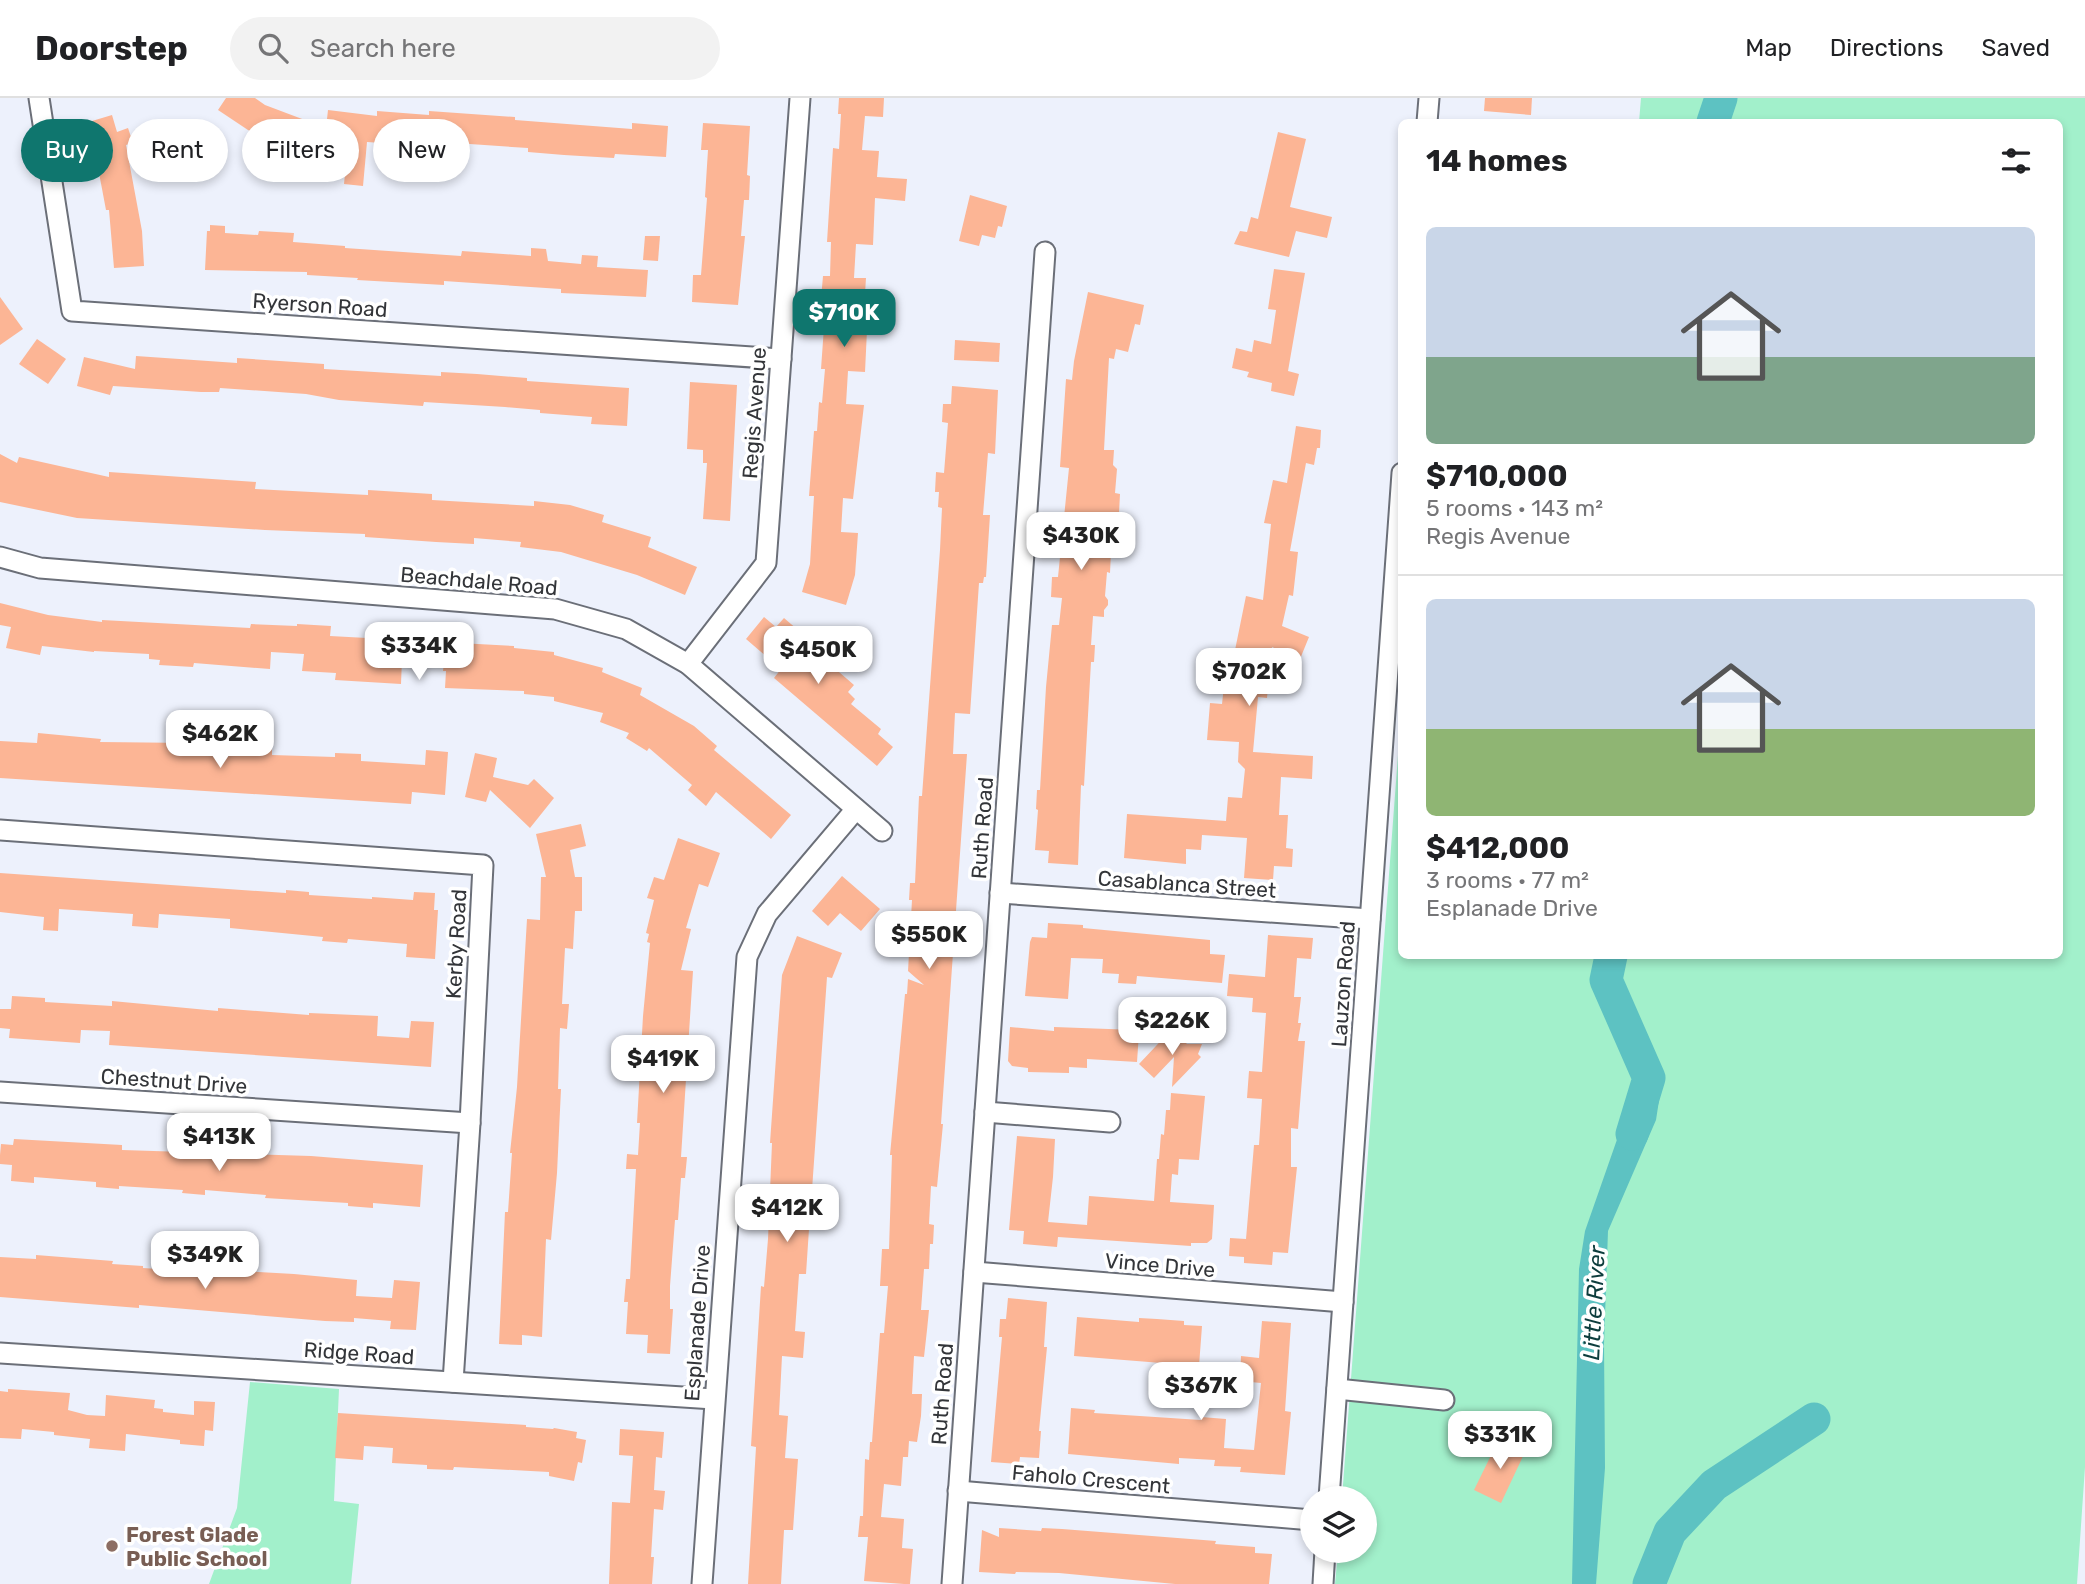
<!DOCTYPE html>
<html lang="en">
<head>
<meta charset="utf-8">
<style>
  :root { --surface:#fff; --page:#f2f2f2; --text:#202124; --muted:#757577; --line:#e0e0e0; --accent:#0f766e }
  body { margin:0; font-family:Rubik,sans-serif; background:var(--page); color:var(--text); height:100vh; display:flex; flex-direction:column; font-size:26px; white-space:nowrap }
  * { box-sizing:border-box; margin:0 }
  p { font-size:23px; color:var(--muted) }
  .icon { flex:none; width:38px; height:38px; fill:none; stroke:currentColor; stroke-width:2; stroke-linecap:round; stroke-linejoin:round }
  .map { position:relative; flex:1; overflow:hidden }
  .sheet { position:absolute; left:1398px; top:21px; width:665px; height:840px; display:flex; flex-direction:column; background:var(--surface); border-radius:10px; box-shadow:0 4px 10px #0003 }
  .sheet>* { flex:none }
  .guide { position:absolute; left:21px; top:21px; width:665px; height:63px; display:flex; gap:14px }
  .controls { position:absolute; left:1300px; top:1388px; display:grid; gap:14px }
  .controls a { display:grid; place-items:center; width:77px; height:77px; border-radius:50%; background:var(--surface); box-shadow:0 4px 10px #0003; font-size:35px }
  .price { position:absolute; translate:-50% -60px; padding:0 16px; border-radius:14px; background:#fff; color:#222; font-size:23px; line-height:46px; filter:drop-shadow(0 2px 4px #0008) }
  .price::after { content:''; position:absolute; left:50%; top:42px; width:21px; height:16px; margin-left:-10px; background:inherit; clip-path:polygon(0 0,100% 0,50% 100%) }
  .price.active { background:var(--accent); color:#fff }
  ul { padding:0; list-style:none }
  li { display:grid; align-content:center; gap:14px; height:371px; padding:0 28px }
  li+li { border-top:2px solid var(--line) }
  li span { display:grid; place-items:center; height:217px; border-radius:10px; color:#555 }
  li>.icon { margin-inline-start:auto }
  span .icon { width:126px; height:126px; fill:#fffc; stroke-width:1 }
  li b { font-size:30px }
  h2 { display:flex; justify-content:space-between; align-items:center; height:84px; padding:0 28px; font-size:30px }
  .chip { padding:0 24px; border-radius:32px; background:var(--surface); box-shadow:0 4px 10px #0003; font-size:24px; line-height:63px }
  .chip.active { background:var(--accent); color:#fff }
  header { display:flex; align-items:center; gap:42px; box-sizing:border-box; height:98px; padding:0 35px; background:var(--surface); border-bottom:2px solid var(--line) }
  header strong { font-size:33px }
  nav { display:flex; gap:38px; margin-inline-start:auto; font-size:24px }
  .search { width:490px; height:63px; background:var(--page); display:flex; align-items:center; gap:18px; box-sizing:border-box; padding:0 24px; border-radius:38px; color:var(--muted); font-size:26px }
  .map>svg:first-child { display:block }
  .green { fill:#a2f0cb }
  .water { fill:#5dc2c2 }
  .lines { fill:none; stroke-linecap:round; stroke-linejoin:round }
  .river { stroke:#5dc2c2; stroke-width:33 }
  .building { fill:#fcb595 }
  .minor-casing { stroke:#6b6f78; stroke-width:23 }
  .minor { stroke:#fff; stroke-width:19 }
  .education-dot { fill:#8d6e63; stroke:#fff; stroke-width:2.5 }
  .labels { text-anchor:middle; dominant-baseline:central; stroke-width:7; stroke-linejoin:round; paint-order:stroke }
  .street-label { font-size:21px; fill:#333539; stroke:#fff }
  .education-label { font-size:21px; font-weight:bold; fill:#785e54; stroke:#fff; text-anchor:start }
  .water-label { font-size:23px; font-style:italic; fill:#0d3d3d; stroke:#fff }
</style>
</head>
<body>
<header>
<strong>Doorstep</strong>
<div class="search"><svg class="icon" aria-label="search" viewBox="0 0 24 24"><circle cx="10" cy="10" r="6"/><path d="M15 15l6 6"/></svg>Search here</div>
<nav><a>Map</a><a>Directions</a><a>Saved</a></nav>
</header>
<div class="map">
<svg width="2085" height="1486" viewBox="0 0 2085 1486">
  <rect width="100%" height="100%" fill="#edf1fc"/>
  <g class="green">
    <polygon points="1641,0 2085,0 2085,1369 2077,1486 1335,1486 1338,1453 1365,1452 1365,1400 1342,1400 1402,604 1402,858 2060,858 2060,24 1639,24"/>
    <polygon points="250,1284 339,1291 334,1403 359,1406 351,1486 209,1486 237,1410"/>
  </g>
  <polygon class="water" points="1634,993 1660,996 1656,1022 1608,1133 1604,1246 1605,1370 1596,1486 1572,1486 1579,1171 1585,1133"/>
  <g class="lines">
    <g class="river">
      <polyline points="1713,24 1721,0"/>
      <polyline points="1611,858 1606,882 1649,980 1632,1036"/>
      <polyline points="1649,1486 1670,1434 1714,1387 1814,1321"/>
    </g>
  </g>
  <g class="building">
    <polygon points="226,0 255,0 265,7 326,30 328,12 377,18 377,13 429,17 429,13 515,19 515,22 632,31 632,25 668,28 666,59 615,56 614,60 564,57 528,54 528,50 411,42 411,47 367,44 363,88 344,86 348,45 305,40 300,53 248,32 218,12"/>
    <polygon points="839,0 884,0 883,19 865,18 862,52 879,53 877,79 907,81 905,103 875,100 873,147 856,146 854,180 866,180 864,211 868,211 865,274 848,273 846,306 864,307 853,401 843,400 841,434 858,435 855,477 846,507 802,494 810,466 814,398 809,398 814,333 817,333 819,304 822,305 825,271 821,271 826,201 821,201 823,178 830,178 831,144 827,144 833,50 839,51 841,16 838,16"/>
    <polygon points="1485,0 1532,0 1531,17 1484,13"/>
    <polygon points="112,17 117,34 128,30 133,45 126,47 142,133 144,168 114,170 109,112 106,112 96,59 93,60 82,26"/>
    <polygon points="703,25 750,28 747,77 750,78 749,102 744,102 741,138 745,138 738,207 692,204 693,177 701,177 707,100 705,99 708,52 701,52"/>
    <polygon points="1278,34 1306,41 1290,109 1332,119 1327,140 1296,133 1289,159 1234,146 1240,133 1247,134 1251,119 1258,121"/>
    <polygon points="970,97 1007,108 1002,129 998,128 995,140 982,137 979,148 959,143"/>
    <polygon points="210,127 225,128 225,135 258,137 259,133 294,135 293,144 345,148 345,150 461,158 462,153 531,158 531,150 546,151 548,163 581,166 582,157 598,158 597,169 648,172 646,199 561,195 561,191 444,183 444,187 357,182 358,180 307,177 307,174 205,172 207,133 210,133"/>
    <polygon points="645,138 660,138 658,163 643,162"/>
    <polygon points="1274,171 1305,175 1288,273 1299,276 1294,298 1271,293 1272,285 1247,279 1249,274 1232,270 1236,250 1252,254 1254,242 1271,246 1276,212 1268,211"/>
    <polygon points="1088,194 1144,207 1140,227 1135,226 1128,254 1116,251 1114,261 1109,260 1104,352 1114,352 1113,367 1117,371 1115,395 1120,396 1119,415 1124,415 1123,432 1118,432 1116,454 1111,454 1110,475 1107,474 1105,498 1108,502 1108,507 1104,512 1104,519 1093,518 1091,547 1095,547 1094,564 1091,564 1084,688 1081,687 1078,767 1048,765 1049,753 1035,752 1038,712 1036,711 1037,692 1040,692 1046,589 1052,527 1059,527 1062,500 1051,499 1052,479 1058,479 1069,370 1060,369 1066,281 1072,282 1074,263"/>
    <polygon points="0,199 23,231 0,247"/>
    <polygon points="37,241 66,261 48,286 19,266"/>
    <polygon points="955,242 1000,245 999,264 954,262"/>
    <polygon points="136,258 237,265 237,260 324,266 324,271 441,278 441,274 477,276 527,280 527,283 629,290 627,328 591,326 592,319 540,315 540,312 505,309 424,304 423,308 339,302 306,296 220,290 219,294 201,294 113,288 110,297 77,288 84,259 135,271"/>
    <polygon points="690,284 737,287 730,423 703,421 707,365 703,365 703,352 687,351"/>
    <polygon points="952,288 998,292 995,356 988,355 983,417 990,417 986,479 984,479 983,485 979,485 970,616 955,615 953,656 967,656 941,1026 943,1026 937,1089 931,1088 929,1126 934,1127 933,1146 930,1146 929,1171 924,1171 921,1212 929,1212 927,1232 924,1259 914,1258 912,1296 922,1296 921,1318 917,1344 909,1343 908,1359 903,1359 901,1388 884,1386 881,1419 904,1421 902,1450 913,1451 910,1486 904,1486 864,1483 868,1439 858,1439 860,1418 863,1418 865,1361 869,1362 870,1344 872,1344 880,1235 884,1235 888,1188 880,1188 882,1151 889,1151 892,1057 890,1057 905,896 907,896 908,881 924,887 908,873 912,802 909,802 910,785 915,785 919,698 922,698 940,452 942,410 938,409 939,394 935,394 936,374 944,375 948,325 942,324 943,306 951,306"/>
    <polygon points="1296,328 1321,332 1320,350 1317,350 1314,367 1306,365 1290,453 1298,454 1293,498 1289,497 1282,528 1309,539 1300,561 1272,549 1267,600 1258,599 1253,654 1313,658 1312,681 1281,679 1279,717 1288,717 1286,750 1293,751 1292,769 1274,768 1273,782 1244,780 1247,740 1202,737 1201,752 1186,751 1186,766 1124,760 1127,716 1226,723 1228,699 1242,700 1245,671 1238,664 1239,644 1207,642 1210,605 1222,606 1227,560 1229,556 1234,557 1246,498 1263,502 1271,426 1264,425 1273,382 1287,385"/>
    <polygon points="0,356 17,365 19,359 109,379 109,374 256,384 255,391 368,397 368,392 432,396 432,402 534,408 534,403 570,407 604,417 602,424 651,439 648,449 697,469 685,497 637,477 561,454 520,449 521,444 474,440 474,446 436,444 365,439 365,436 265,432 77,420 0,404"/>
    <polygon points="0,505 48,517 102,524 102,522 250,530 251,526 297,528 297,526 331,528 330,538 514,548 514,550 554,554 554,557 603,570 602,574 642,590 640,597 694,628 717,648 714,652 791,717 771,741 716,694 706,708 688,692 692,687 649,650 647,653 626,640 629,635 600,624 603,615 554,603 554,599 524,596 524,593 445,590 446,573 443,573 444,564 402,561 401,586 335,582 336,575 302,573 304,556 271,554 270,571 194,565 193,569 159,567 160,562 149,561 149,556 94,553 94,554 42,548 40,557 6,550 11,529 0,527"/>
    <polygon points="764,519 776,529 784,520 805,538 802,542 854,587 848,594 855,601 851,606 881,631 878,636 893,649 877,668 774,580 781,571 746,541"/>
    <polygon points="38,635 101,641 100,644 191,645 191,650 247,654 247,649 272,650 272,657 335,659 335,655 361,656 361,663 425,667 426,652 448,654 445,697 412,694 411,706 0,680 0,643 37,645"/>
    <polygon points="475,655 497,660 493,679 528,687 534,681 554,700 530,730 490,692 486,704 465,699"/>
    <polygon points="581,726 586,748 570,752 575,779 582,779 582,813 575,813 573,851 565,850 562,906 569,906 567,931 560,930 558,991 561,991 557,1075 551,1142 546,1141 542,1239 522,1237 522,1247 499,1246 505,1114 508,1114 512,1055 510,1055 517,989 527,821 540,822 541,779 546,779 536,736"/>
    <polygon points="678,740 720,755 708,789 699,786 686,830 691,831 681,872 693,873 681,1059 687,1059 685,1080 681,1080 678,1122 675,1122 670,1188 670,1211 673,1211 670,1256 647,1255 648,1237 626,1236 628,1204 624,1204 626,1181 630,1181 636,1071 626,1071 627,1056 638,1057 640,1025 637,1025 643,918 650,845 647,844 649,836 646,835 654,802 647,800 654,779 664,782"/>
    <polygon points="0,775 286,795 286,792 309,794 309,797 372,801 372,799 413,802 414,794 435,795 434,812 438,812 435,861 406,859 407,846 348,841 347,845 322,843 323,839 230,830 230,821 159,816 158,830 132,828 133,816 59,811 58,833 43,832 44,819 0,814"/>
    <polygon points="842,778 880,811 861,833 840,815 828,828 812,813"/>
    <polygon points="1048,825 1083,827 1083,830 1210,842 1210,856 1225,857 1222,885 1137,878 1136,886 1118,885 1119,876 1102,875 1103,861 1071,860 1068,901 1025,898 1030,844 1032,839 1047,840"/>
    <polygon points="1268,837 1313,840 1311,861 1297,860 1294,899 1301,899 1298,925 1301,925 1298,943 1305,943 1298,1031 1291,1030 1291,1069 1297,1069 1288,1155 1273,1154 1272,1167 1244,1165 1244,1159 1229,1158 1230,1140 1246,1141 1254,1047 1259,1047 1262,1001 1247,1000 1249,973 1262,974 1266,915 1252,914 1253,900 1227,898 1229,876 1265,879"/>
    <polygon points="797,838 842,855 832,880 827,879 811,1106 814,1106 813,1131 809,1131 806,1176 799,1176 795,1233 805,1234 803,1260 782,1258 779,1317 788,1318 785,1360 798,1361 793,1432 784,1432 781,1486 748,1486 756,1349 751,1348 761,1188 764,1189 768,1141 772,1045 770,1045 778,931 782,877"/>
    <polygon points="12,898 45,900 45,904 112,908 112,903 218,913 218,910 309,917 309,915 378,918 377,938 409,940 411,923 434,924 431,969 109,947 110,933 81,932 80,945 9,940 10,931 0,930 0,911 11,911"/>
    <polygon points="1010,929 1054,933 1054,929 1136,932 1135,935 1139,935 1137,964 1087,961 1087,970 1069,969 1069,975 1028,974 1028,970 1012,968 1008,963"/>
    <polygon points="1172,931 1187,946 1202,946 1198,956 1201,959 1172,989 1174,959 1154,980 1139,966"/>
    <polygon points="1171,995 1205,998 1199,1062 1179,1061 1178,1077 1172,1076 1170,1104 1214,1107 1212,1141 1207,1145 1191,1145 1191,1148 1058,1139 1057,1149 1023,1146 1024,1133 1009,1132 1017,1038 1055,1041 1053,1079 1048,1124 1087,1127 1089,1098 1154,1103 1157,1061 1159,1061 1161,1036 1164,1037 1166,1012 1170,1012"/>
    <polygon points="14,1041 122,1047 122,1052 311,1058 423,1067 420,1109 373,1105 373,1110 348,1108 348,1105 265,1100 266,1097 205,1092 205,1097 182,1095 183,1092 119,1088 119,1091 96,1089 96,1084 34,1079 34,1085 11,1083 12,1067 0,1066 0,1057 1,1046 13,1047"/>
    <polygon points="36,1157 113,1163 112,1166 143,1168 143,1170 203,1174 203,1171 294,1176 357,1182 356,1198 392,1200 394,1182 420,1184 416,1232 390,1231 391,1223 354,1220 354,1224 325,1223 139,1207 139,1210 0,1199 0,1159 36,1161"/>
    <polygon points="1008,1200 1047,1204 1044,1249 1047,1249 1039,1333 1041,1333 1039,1360 1020,1359 1019,1366 991,1364 1002,1239 999,1239 1000,1221 1006,1221"/>
    <polygon points="1077,1219 1139,1224 1139,1220 1157,1221 1184,1223 1184,1227 1202,1228 1199,1268 1074,1258"/>
    <polygon points="1262,1223 1291,1225 1285,1313 1291,1314 1285,1377 1240,1374 1241,1369 1214,1368 1215,1362 1179,1360 1179,1366 1068,1356 1071,1310 1095,1312 1094,1315 1201,1322 1201,1319 1226,1321 1224,1350 1254,1352 1261,1285 1240,1283 1241,1258 1259,1260"/>
    <polygon points="8,1291 70,1295 68,1312 87,1317 105,1318 106,1297 155,1302 154,1310 163,1311 163,1314 194,1317 194,1303 215,1304 213,1333 205,1332 204,1348 180,1346 180,1342 126,1336 125,1353 89,1350 90,1341 54,1337 54,1334 22,1331 21,1341 0,1340 0,1293 8,1294"/>
    <polygon points="338,1315 526,1327 526,1329 553,1331 554,1330 577,1334 576,1340 586,1342 582,1365 578,1364 574,1383 549,1378 549,1374 454,1369 453,1372 427,1371 427,1367 392,1365 393,1350 364,1348 363,1362 335,1360"/>
    <polygon points="620,1331 664,1334 662,1360 656,1359 654,1392 665,1393 663,1412 654,1411 651,1459 654,1459 652,1486 609,1486 612,1404 630,1405 633,1358 619,1357"/>
    <polygon points="1499,1341 1525,1354 1501,1405 1474,1392"/>
    <polygon points="999,1430 1041,1433 1042,1430 1062,1431 1216,1443 1215,1446 1255,1449 1255,1455 1272,1456 1269,1486 1175,1486 1059,1475 1016,1474 1015,1476 979,1474 982,1432 999,1439"/>
  </g>
  <g class="lines">
    <g class="minor-casing">
      <g id="minor">
        <polyline points="39,0 72,213 781,261"/>
        <polyline points="1427,24 1429,0"/>
        <polyline points="0,459 40,470 555,511 626,531 688,566 882,733"/>
        <polyline points="688,566 766,465 800,0"/>
        <polyline points="0,732 483,767 470,1025 453,1284"/>
        <polyline points="1000,795 1370,821"/>
        <polyline points="0,994 470,1025"/>
        <polyline points="985,1014 1110,1024"/>
        <polyline points="974,1174 1343,1204"/>
        <polyline points="0,1255 714,1301"/>
        <polyline points="1337,1291 1444,1302"/>
        <polyline points="958,1393 1312,1422"/>
        <polyline points="1329,1400 1402,375"/>
        <polyline points="702,1486 747,859 767,816 856,711"/>
        <polyline points="952,1486 1045,154"/>
        <polyline points="1323,1486 1325,1452"/>
      </g>
    </g>
    <use href="#minor" class="minor"/>
  </g>
  <circle class="education-dot" cx="112" cy="1448" r="7"/>
  <g class="labels">
    <g class="street-label">
      <text transform="translate(320 207) rotate(4)">Ryerson Road</text>
      <text transform="translate(754 315) rotate(-86)">Regis Avenue</text>
      <text transform="translate(479 483) rotate(5)">Beachdale Road</text>
      <text transform="translate(982 730) rotate(-86)">Ruth Road</text>
      <text transform="translate(1187 786) rotate(4)">Casablanca Street</text>
      <text transform="translate(456 846) rotate(-87)">Kerby Road</text>
      <text transform="translate(1343 886) rotate(-86)">Lauzon Road</text>
      <text transform="translate(174 983) rotate(4)">Chestnut Drive</text>
      <text transform="translate(1160 1167) rotate(5)">Vince Drive</text>
      <text transform="translate(697 1225) rotate(-86)">Esplanade Drive</text>
      <text transform="translate(359 1255) rotate(4)">Ridge Road</text>
      <text transform="translate(942 1296) rotate(-86)">Ruth Road</text>
      <text transform="translate(1091 1381) rotate(5)">Faholo Crescent</text>
    </g>
    <g class="education-label">
      <text x="126" y="1436">Forest Glade<tspan x="126" dy="24">Public School</tspan></text>
    </g>
    <g class="water-label">
      <text transform="translate(1594 1205) rotate(-87)">Little River</text>
    </g>
  </g>
</svg>
<div class="controls">
<a><svg class="icon" aria-label="layers" viewBox="0 0 24 24"><path d="M12 4l9 5-9 5-9-5zM3 14l9 5 9-5"/></svg></a>
</div>
<b class="price active" style="left:844px;top:251px">$710K</b>
<b class="price" style="left:1081px;top:474px">$430K</b>
<b class="price" style="left:419px;top:584px">$334K</b>
<b class="price" style="left:818px;top:588px">$450K</b>
<b class="price" style="left:1249px;top:610px">$702K</b>
<b class="price" style="left:220px;top:672px">$462K</b>
<b class="price" style="left:929px;top:873px">$550K</b>
<b class="price" style="left:1172px;top:959px">$226K</b>
<b class="price" style="left:663px;top:997px">$419K</b>
<b class="price" style="left:219px;top:1075px">$413K</b>
<b class="price" style="left:787px;top:1146px">$412K</b>
<b class="price" style="left:205px;top:1193px">$349K</b>
<b class="price" style="left:1201px;top:1324px">$367K</b>
<b class="price" style="left:1500px;top:1373px">$331K</b>
<div class="guide">
<a class="chip active">Buy</a>
<a class="chip">Rent</a>
<a class="chip">Filters</a>
<a class="chip">New</a>
</div>
<section class="sheet">
<h2>14 homes<svg class="icon" aria-label="filters" viewBox="0 0 24 24"><path d="M4 7h16M4 17h16"/><circle cx="9" cy="7" r="2"/><circle cx="15" cy="17" r="2"/></svg></h2>
<ul>
<li><span style="background:linear-gradient(#c9d6e8 60%,#7fa58c 0)"><svg class="icon" aria-label="home" viewBox="0 0 24 24"><path d="M3 11l9-7 9 7M6 9v11h12V9"/></svg></span><div><b>$710,000</b><p>5 rooms · 143 m²</p><p>Regis Avenue</p></div></li>
<li><span style="background:linear-gradient(#c9d6e8 60%,#8fb573 0)"><svg class="icon" aria-label="home" viewBox="0 0 24 24"><path d="M3 11l9-7 9 7M6 9v11h12V9"/></svg></span><div><b>$412,000</b><p>3 rooms · 77 m²</p><p>Esplanade Drive</p></div></li>
</ul>
</section>
</div>
</body>
</html>
